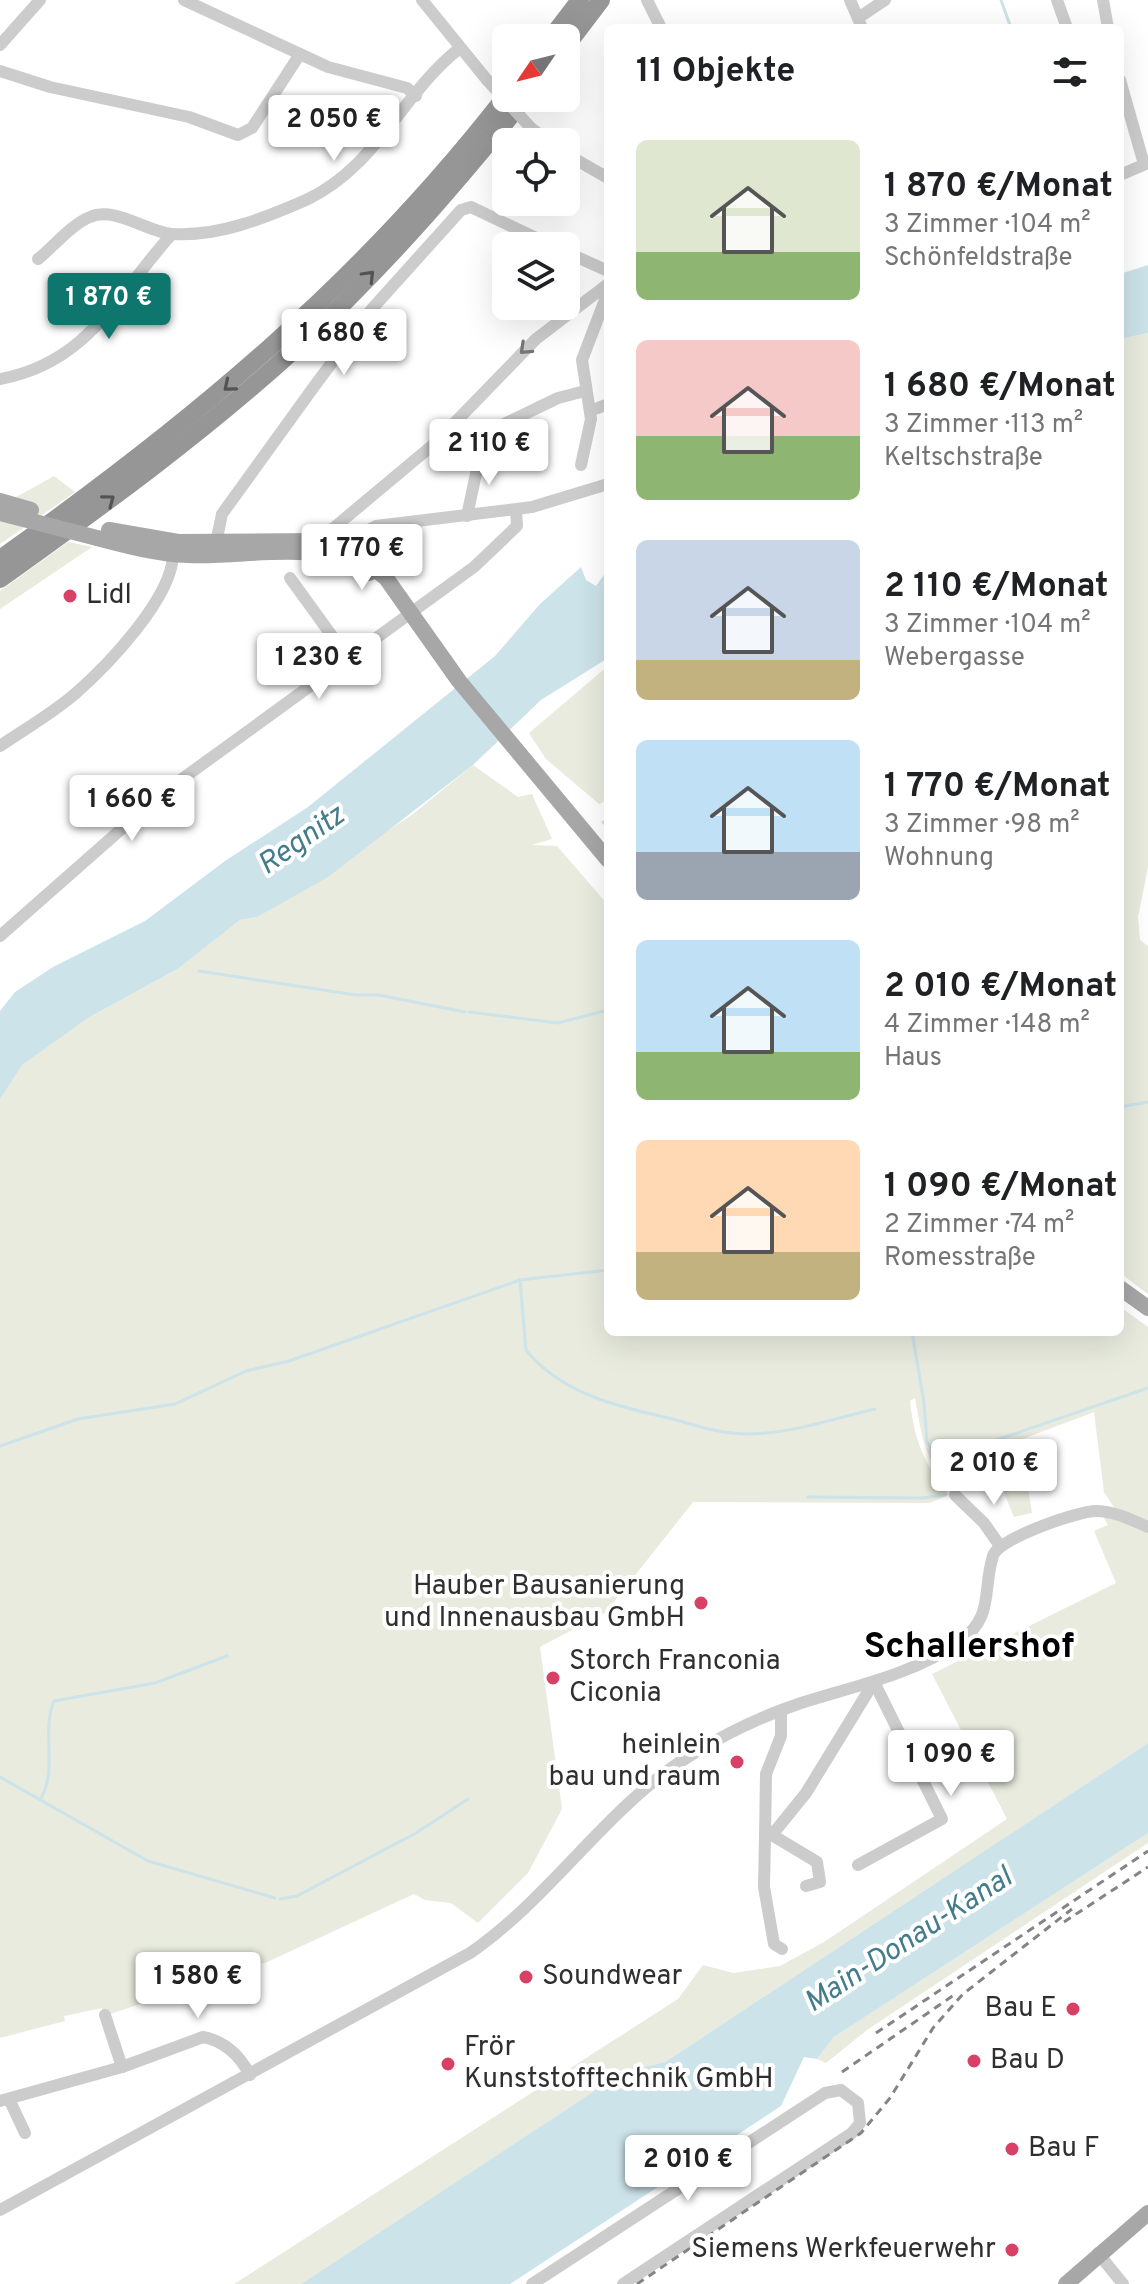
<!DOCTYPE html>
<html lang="de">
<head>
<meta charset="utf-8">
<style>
  :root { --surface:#fff; --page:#f2f2f2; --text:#202124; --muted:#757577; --accent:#0f766e }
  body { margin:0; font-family:Overpass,sans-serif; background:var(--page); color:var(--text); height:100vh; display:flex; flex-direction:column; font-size:30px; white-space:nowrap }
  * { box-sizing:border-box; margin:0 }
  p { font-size:26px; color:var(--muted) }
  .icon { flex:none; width:44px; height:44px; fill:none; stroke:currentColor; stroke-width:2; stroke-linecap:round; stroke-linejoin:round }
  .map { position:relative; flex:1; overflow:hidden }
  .panel { position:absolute; left:604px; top:24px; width:520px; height:1312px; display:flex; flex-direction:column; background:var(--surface); border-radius:12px; box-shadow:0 8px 32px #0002 }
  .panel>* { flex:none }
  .needle { width:52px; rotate:235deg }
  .controls { position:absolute; left:492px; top:24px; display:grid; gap:16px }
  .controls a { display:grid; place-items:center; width:88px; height:88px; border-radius:12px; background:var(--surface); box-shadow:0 8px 32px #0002; font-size:40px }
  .price { position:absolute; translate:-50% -68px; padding:0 18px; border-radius:8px; background:#fff; color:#222; font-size:26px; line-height:52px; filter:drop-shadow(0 2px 4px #0008) }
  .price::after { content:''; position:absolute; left:50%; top:48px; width:24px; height:18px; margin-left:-12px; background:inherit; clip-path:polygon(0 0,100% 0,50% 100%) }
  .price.current { background:var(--accent); color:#fff }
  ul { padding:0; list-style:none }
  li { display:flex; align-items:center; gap:24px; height:200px; padding:0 32px }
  li span { display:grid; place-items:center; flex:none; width:224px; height:160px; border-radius:12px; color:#555 }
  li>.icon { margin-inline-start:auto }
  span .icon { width:96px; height:96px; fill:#fffc; stroke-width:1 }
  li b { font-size:34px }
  h2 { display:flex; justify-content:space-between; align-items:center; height:96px; padding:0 32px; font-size:34px }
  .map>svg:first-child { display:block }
  .green { fill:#e8ebde }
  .water { fill:#cce3e9 }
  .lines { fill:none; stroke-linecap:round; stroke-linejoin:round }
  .stream { stroke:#cce3e9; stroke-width:3 }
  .minor { stroke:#ccc; stroke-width:12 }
  .major { stroke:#a7a7a7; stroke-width:16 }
  .highway { stroke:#969696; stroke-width:18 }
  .rail { stroke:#848484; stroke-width:3; stroke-dasharray:8 6; stroke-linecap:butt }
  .minor-bridge { stroke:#ccc; stroke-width:12 }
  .major-bridge { stroke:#a7a7a7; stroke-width:16 }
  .oneway { stroke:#535353 }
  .oneway2 { stroke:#767676 }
  .poi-dot { fill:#d84066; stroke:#fff; stroke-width:3 }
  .labels { text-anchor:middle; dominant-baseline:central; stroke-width:8; stroke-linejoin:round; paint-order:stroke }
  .poi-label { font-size:28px; fill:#2f2f2f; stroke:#fff; text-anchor:start }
  .water-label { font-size:30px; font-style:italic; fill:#437c8b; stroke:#fff }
  .district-label { font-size:36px; font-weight:bold; fill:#000; stroke:#fff }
</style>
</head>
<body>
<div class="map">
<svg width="1148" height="2284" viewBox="0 0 1148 2284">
  <rect width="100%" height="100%" fill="#fff"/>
  <g class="green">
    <polygon points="1148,333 1148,867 1138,917 1140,940 1148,946 1148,1294 1120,1273 1120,339"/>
    <polygon points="54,476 75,492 0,544 0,506"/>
    <polygon points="68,542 92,547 0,609 0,591"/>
    <polygon points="608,666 608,800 599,804 546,759 529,733"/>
    <path d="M473 765 518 797 532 794 552 839 532 845 557 846 608 905V1332H1120V1307L1148 1327V1743L665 2062 623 2072 301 2284H234L678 1999 703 1965 733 1973 780 1966 824 1942 1007 1819 932 1674 1116 1583 1094 1531 1108 1525 1097 1506 1115 1509 1104 1492 1094 1412 1020 1440 1032 1513 1014 1517 990 1459 970 1469 955 1490C922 1457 923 1440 915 1398L910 1401C914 1439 924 1465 949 1495L929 1503 693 1502 606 1612 540 1647 562 1809 528 1873 478 1923 451 1903 425 1900 414 1894 265 1963 217 1969 219 1978 104 2016 102 2008 64 2016 65 2021 0 2038V1099L21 1065 88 1018 179 968 240 920 257 917 413 814Z"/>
    <polygon points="1148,1833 1148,1843 867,2030 826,2063 817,2059 834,2037"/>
  </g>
  <g class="water">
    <polygon points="1148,265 1148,333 1120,339 1120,274"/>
    <polygon points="581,567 586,580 596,586 608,569 608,658 541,700 473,765 328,877 257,917 240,920 179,968 88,1018 22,1065 0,1099 0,1011 15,992 53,967 145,921 225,861 308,807 495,656 540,604"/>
    <polygon points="1148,1743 1148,1833 834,2037 817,2059 804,2057 781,2106 510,2284 301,2284 623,2072 665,2062"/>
  </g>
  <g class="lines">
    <g class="stream">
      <polyline points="1001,0 1011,28"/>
      <polyline points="603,822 608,827"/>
      <polyline points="199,971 356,995 379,995 465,1012"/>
      <polyline points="469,1012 558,1023 608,1010"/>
      <polyline points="1120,1107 1148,1102"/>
      <path d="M520 1280 526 1350C559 1391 611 1405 660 1416 688 1422 713 1433 743 1434 787 1435 832 1419 875 1409"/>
      <polyline points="912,1332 924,1403 927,1442 955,1483"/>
      <polyline points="0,1446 78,1419 175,1404 246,1371 289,1361 520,1280 608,1270"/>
      <polyline points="953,1487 973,1448 1148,1388"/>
      <polyline points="808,1497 922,1498 945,1495"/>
      <polyline points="0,1777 148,1861 275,1898"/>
      <path d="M41 1798C58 1769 41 1732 54 1701L155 1683 227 1656"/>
      <polyline points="280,1899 297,1896 416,1833 468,1799"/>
    </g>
    <g class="minor">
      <polyline points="184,0 328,67 407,88 416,96"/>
      <polyline points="422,0 487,80"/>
      <polyline points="647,0 661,28"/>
      <polyline points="850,0 862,28"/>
      <polyline points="1057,0 1067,28"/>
      <polyline points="1103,0 1108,28"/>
      <polyline points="858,18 885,0"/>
      <polyline points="0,45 40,0"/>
      <polyline points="0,71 50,87 189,117 238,135 252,128 300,54"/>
      <polyline points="1120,80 1144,164"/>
      <polyline points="531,128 550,142"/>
      <polyline points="566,154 608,178"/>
      <polyline points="1120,175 1148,163"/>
      <polyline points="566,252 608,271"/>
      <path d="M38 259C54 246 72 224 90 217 115 206 147 232 172 234 218 237 265 218 306 200 377 167 402 93 460 48"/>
      <path d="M0 379C89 363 118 293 172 234"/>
      <polyline points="590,411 608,404"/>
      <polyline points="502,425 558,398 585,391"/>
      <polyline points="581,465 591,419 582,360 608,292"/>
      <polyline points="467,516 481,450"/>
      <polyline points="386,535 381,555 386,578"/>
      <polyline points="318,541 434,444 536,339 608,284"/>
      <polyline points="216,543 222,514 313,388 371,310 461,210 471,207 553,246"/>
      <polyline points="347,553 355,537 376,526 532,507 608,484"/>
      <polyline points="350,558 402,525"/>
      <polyline points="290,578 348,658"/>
      <path d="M0 746C25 729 53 713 76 693 108 665 173 597 173 554"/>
      <polyline points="0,936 160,795 474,567 517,526 516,510"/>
      <polyline points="955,1495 984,1523 1000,1546"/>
      <polyline points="772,1835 817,1862 820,1882 806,1886"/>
      <polyline points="765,1837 766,1774 781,1736 781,1711"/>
      <polyline points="858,1865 942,1819 874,1682"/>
      <polyline points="782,1949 774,1944 764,1887 765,1837 772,1835 806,1793 874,1682"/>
      <polyline points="105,2015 122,2067"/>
      <polyline points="9,2099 25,2133"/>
      <path d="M0 2101 122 2067 203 2037C225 2041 240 2056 250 2075"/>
      <path d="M0 2210 470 1953C552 1897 607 1806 691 1755 725 1734 762 1716 801 1703 854 1686 912 1675 959 1642 995 1617 982 1590 993 1556 997 1539 1078 1511 1096 1511 1114 1511 1132 1520 1148 1527"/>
      <polyline points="1098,2253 1123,2284"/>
      <polyline points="532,2284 825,2093 841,2090 858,2103 860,2123 852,2133 623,2284"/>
    </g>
    <g class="major">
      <polyline points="0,501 31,510"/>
      <polyline points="109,530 178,542 318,541 348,548 386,578 459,681 608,860"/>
      <path d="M97 538C127 546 158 554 188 555 249 558 316 537 369 573"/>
      <polyline points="1120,1288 1148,1308"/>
      <polyline points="1066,2284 1148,2213"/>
    </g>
    <g class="highway">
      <polyline points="551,38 580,0"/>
      <polyline points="566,46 601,0"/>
      <path d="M0 559C192 423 361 283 506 96"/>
      <path d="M0 579C102 506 203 433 296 348 380 272 454 186 525 98"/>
    </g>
    <g class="rail">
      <polyline points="1064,1922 1148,1867"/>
      <polyline points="876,2033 1148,1851"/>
      <polyline points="842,2072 954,1995"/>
      <polyline points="637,2284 861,2133 890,2098 933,2028 963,1994 1072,1909"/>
    </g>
    <polyline class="minor-bridge" points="487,80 531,128"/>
    <polyline class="major-bridge" points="4,514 97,538"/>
  </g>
  <defs><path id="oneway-chevron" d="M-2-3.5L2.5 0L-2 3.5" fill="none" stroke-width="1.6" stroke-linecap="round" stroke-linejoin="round" transform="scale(2)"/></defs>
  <g class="oneway">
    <use href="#oneway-chevron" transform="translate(369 276) rotate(-46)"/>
    <use href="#oneway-chevron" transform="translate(229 386) rotate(140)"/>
    <use href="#oneway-chevron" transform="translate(109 500) rotate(-37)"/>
  </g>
  <use class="oneway2" href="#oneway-chevron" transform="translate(525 349) rotate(137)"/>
  <g class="poi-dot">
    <circle cx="70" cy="596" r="8"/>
    <circle cx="701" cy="1603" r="8"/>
    <circle cx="553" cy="1678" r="8"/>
    <circle cx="737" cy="1762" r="8"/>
    <circle cx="526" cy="1977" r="8"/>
    <circle cx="1073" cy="2009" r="8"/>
    <circle cx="974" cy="2061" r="8"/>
    <circle cx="448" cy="2064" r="8"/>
    <circle cx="1012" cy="2149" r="8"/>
    <circle cx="1012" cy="2250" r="8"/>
  </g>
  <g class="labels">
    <g class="poi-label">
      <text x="86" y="596">Lidl</text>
      <text x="685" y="1587" text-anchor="end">Hauber Bausanierung<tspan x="685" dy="32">und Innenausbau GmbH</tspan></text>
      <text x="569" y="1662">Storch Franconia<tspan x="569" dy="32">Ciconia</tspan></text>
      <text x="721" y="1746" text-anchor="end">heinlein<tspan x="721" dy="32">bau und raum</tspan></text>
      <text x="542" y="1977">Soundwear</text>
      <text x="1057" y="2009" text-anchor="end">Bau E</text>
      <text x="464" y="2048">Frör<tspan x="464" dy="32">Kunststofftechnik GmbH</tspan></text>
      <text x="990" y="2061">Bau D</text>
      <text x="1028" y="2149">Bau F</text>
      <text x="996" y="2250" text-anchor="end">Siemens Werkfeuerwehr</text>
    </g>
    <g class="water-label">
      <text transform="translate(302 841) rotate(-35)">Regnitz</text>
      <text transform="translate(909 1941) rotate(-33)">Main-Donau-Kanal</text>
    </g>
    <g class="district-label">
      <text x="969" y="1648">Schallershof</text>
    </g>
  </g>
</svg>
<div class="controls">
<a><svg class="needle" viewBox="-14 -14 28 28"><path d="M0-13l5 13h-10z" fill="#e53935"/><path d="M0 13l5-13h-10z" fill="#757577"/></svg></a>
<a><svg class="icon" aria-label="locate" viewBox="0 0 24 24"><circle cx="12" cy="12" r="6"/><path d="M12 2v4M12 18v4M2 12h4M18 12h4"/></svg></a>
<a><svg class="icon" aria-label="layers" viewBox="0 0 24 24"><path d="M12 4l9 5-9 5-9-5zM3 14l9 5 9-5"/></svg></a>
</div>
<b class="price" style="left:334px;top:163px">2 050 €</b>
<b class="price current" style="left:109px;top:341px">1 870 €</b>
<b class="price" style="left:344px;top:377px">1 680 €</b>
<b class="price" style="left:489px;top:487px">2 110 €</b>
<b class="price" style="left:362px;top:592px">1 770 €</b>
<b class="price" style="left:319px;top:701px">1 230 €</b>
<b class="price" style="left:132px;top:843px">1 660 €</b>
<b class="price" style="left:994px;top:1507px">2 010 €</b>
<b class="price" style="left:951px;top:1798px">1 090 €</b>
<b class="price" style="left:198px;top:2020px">1 580 €</b>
<b class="price" style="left:688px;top:2203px">2 010 €</b>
<section class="panel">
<h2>11 Objekte<svg class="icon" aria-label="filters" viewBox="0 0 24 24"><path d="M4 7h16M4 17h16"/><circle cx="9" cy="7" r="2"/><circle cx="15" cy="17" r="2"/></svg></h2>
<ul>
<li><span style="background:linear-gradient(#dfe7d0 70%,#8fb573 0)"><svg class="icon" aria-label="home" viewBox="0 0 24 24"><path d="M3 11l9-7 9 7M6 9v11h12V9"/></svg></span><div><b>1 870 €/Monat</b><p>3 Zimmer · 104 m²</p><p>Schönfeldstraße</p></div></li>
<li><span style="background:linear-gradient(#f6c9c9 60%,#8fb573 0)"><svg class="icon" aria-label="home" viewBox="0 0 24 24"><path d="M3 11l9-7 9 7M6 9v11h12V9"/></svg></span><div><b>1 680 €/Monat</b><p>3 Zimmer · 113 m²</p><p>Keltschstraße</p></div></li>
<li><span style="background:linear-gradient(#c9d6e8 75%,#c2b280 0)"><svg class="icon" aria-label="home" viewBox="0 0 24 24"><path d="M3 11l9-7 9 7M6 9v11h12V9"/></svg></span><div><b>2 110 €/Monat</b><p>3 Zimmer · 104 m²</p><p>Webergasse</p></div></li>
<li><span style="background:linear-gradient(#bfe0f5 70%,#9aa5b1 0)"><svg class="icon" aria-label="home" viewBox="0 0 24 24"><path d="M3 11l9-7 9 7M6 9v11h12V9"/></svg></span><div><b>1 770 €/Monat</b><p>3 Zimmer · 98 m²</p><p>Wohnung</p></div></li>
<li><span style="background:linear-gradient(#bfe0f5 70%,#8fb573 0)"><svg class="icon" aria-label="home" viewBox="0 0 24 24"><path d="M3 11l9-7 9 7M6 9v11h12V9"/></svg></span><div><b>2 010 €/Monat</b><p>4 Zimmer · 148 m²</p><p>Haus</p></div></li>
<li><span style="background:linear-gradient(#ffd9b3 70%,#c2b280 0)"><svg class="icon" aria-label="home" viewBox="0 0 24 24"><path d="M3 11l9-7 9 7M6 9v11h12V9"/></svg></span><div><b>1 090 €/Monat</b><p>2 Zimmer · 74 m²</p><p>Romesstraße</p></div></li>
</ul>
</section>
</div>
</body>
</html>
